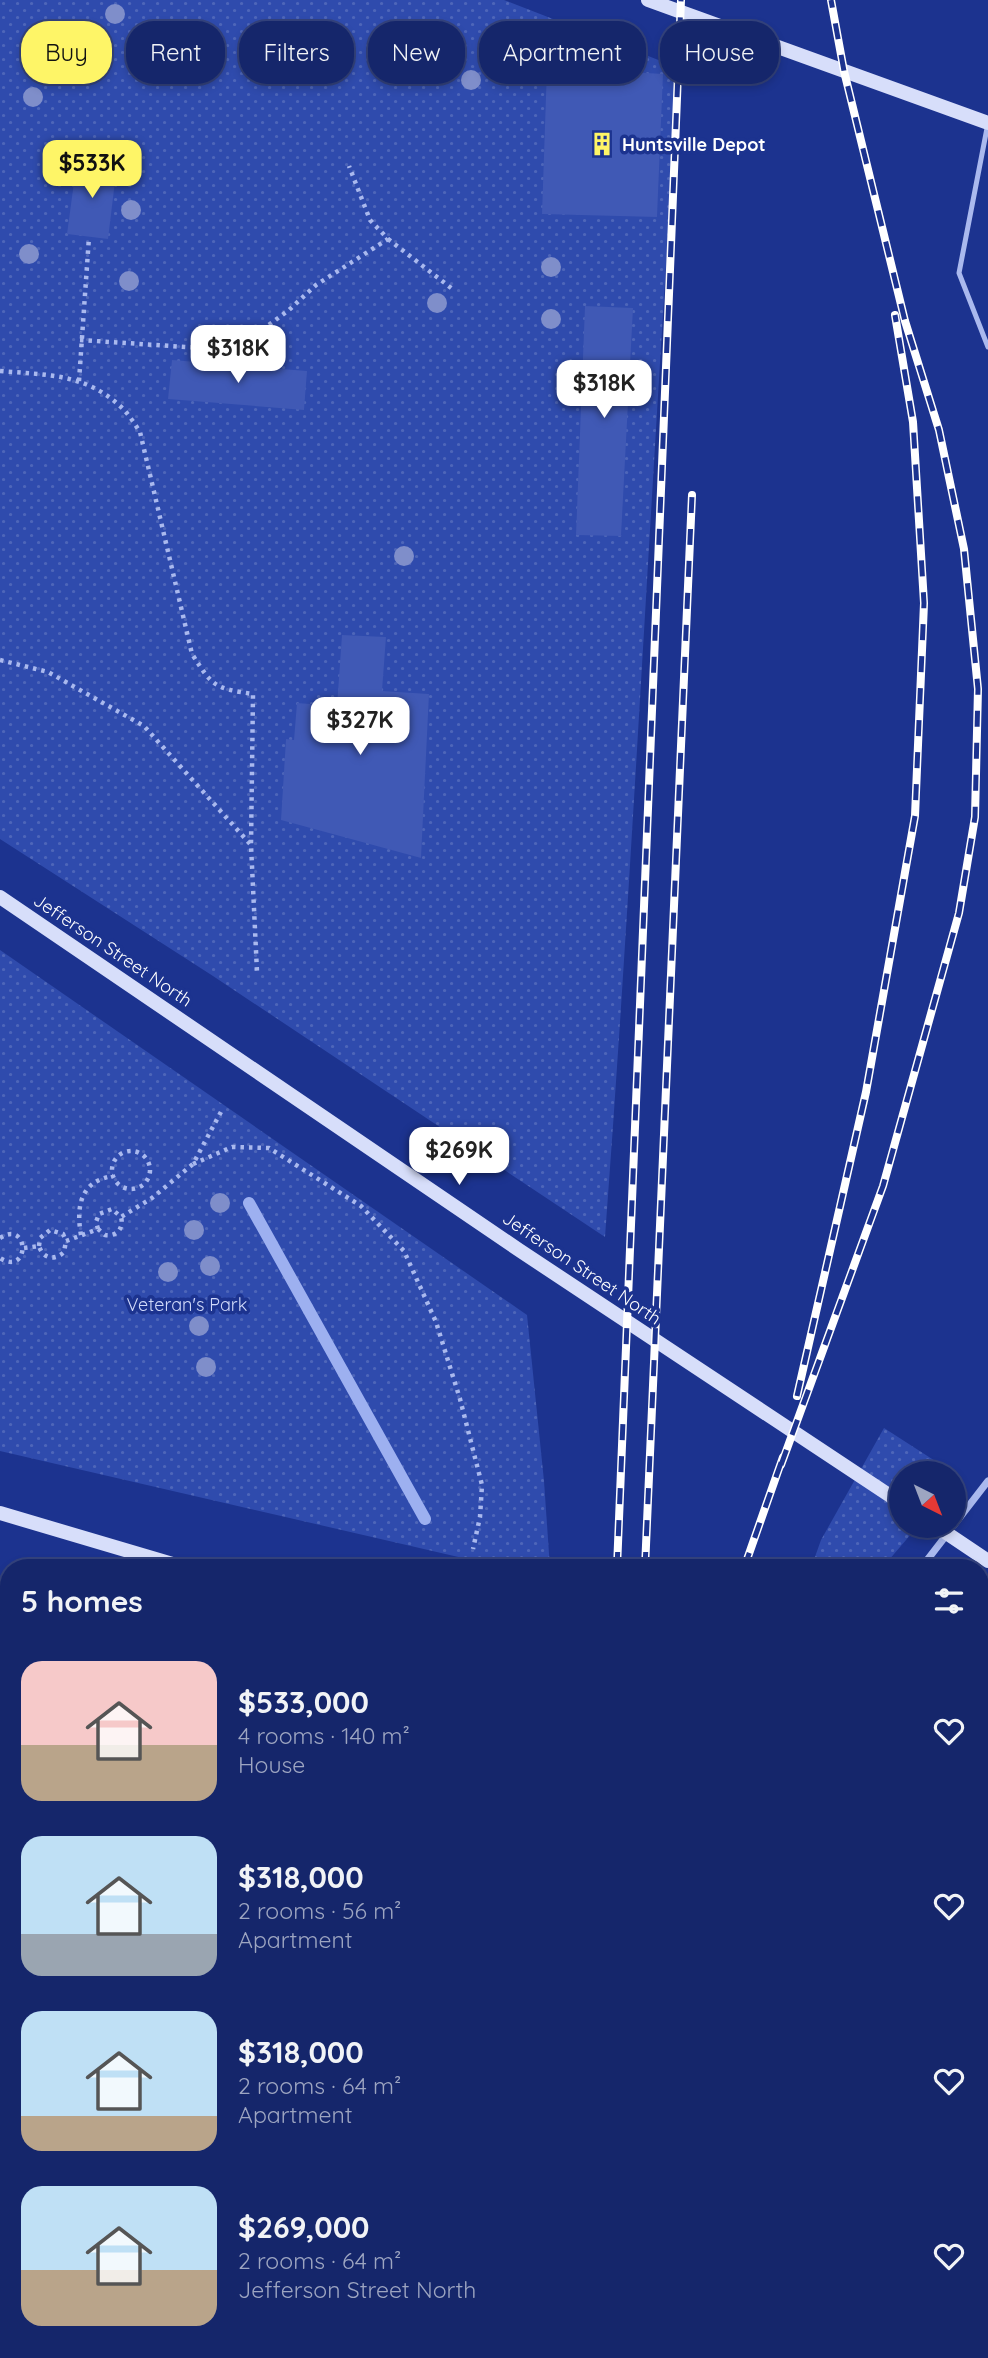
<!DOCTYPE html>
<html lang="en">
<head>
<meta charset="utf-8">
<style>
  :root { --surface:#15266b; --page:#223273; --text:#f1f3f6; --muted:#9da5c1; --line:#34437e; --accent:#fef567 }
  body { margin:0; font-family:Quicksand,sans-serif; background:var(--page); color:var(--text); height:100vh; display:flex; flex-direction:column; font-size:26px; white-space:nowrap }
  * { box-sizing:border-box; margin:0 }
  p { font-size:23px; color:var(--muted) }
  .icon { flex:none; width:38px; height:38px; fill:none; stroke:currentColor; stroke-width:2; stroke-linecap:round; stroke-linejoin:round }
  .map { position:relative; flex:1; overflow:hidden }
  .side { position:absolute; left:0px; top:1559px; width:989px; height:800px; display:flex; flex-direction:column; background:var(--surface); border-radius:28px 28px 0 0; box-shadow:0 4px 10px #0003,0 0 0 2px var(--line) }
  .side>* { flex:none }
  .guide { position:absolute; left:21px; top:21px; width:947px; height:63px; display:flex; gap:14px }
  .needle { width:46px; rotate:138deg }
  .fabs { position:absolute; left:889px; top:1461px; display:grid; gap:14px }
  .fabs a { display:grid; place-items:center; width:77px; height:77px; border-radius:50%; background:var(--surface); box-shadow:0 4px 10px #0003,0 0 0 2px var(--line); font-size:35px }
  .price { position:absolute; translate:-50% -60px; padding:0 16px; border-radius:14px; background:#fff; color:#222; font-size:23px; line-height:46px; filter:drop-shadow(0 2px 4px #0008) }
  .price::after { content:''; position:absolute; left:50%; top:42px; width:21px; height:16px; margin-left:-10px; background:inherit; clip-path:polygon(0 0,100% 0,50% 100%) }
  .price.on { background:var(--accent); color:#111 }
  ul { padding:0; list-style:none }
  li { display:flex; align-items:center; gap:21px; height:175px; padding:0 21px }
  li span { display:grid; place-items:center; flex:none; width:196px; height:140px; border-radius:21px; color:#555 }
  li>.icon { margin-inline-start:auto }
  span .icon { width:84px; height:84px; fill:#fffc; stroke-width:1 }
  li b { font-size:30px }
  h2 { display:flex; justify-content:space-between; align-items:center; height:84px; padding:0 21px; font-size:30px }
  .chip { padding:0 24px; border-radius:28px; background:var(--surface); box-shadow:0 4px 10px #0003,0 0 0 2px var(--line); font-size:24px; line-height:63px }
  .chip.on { background:var(--accent); color:#111 }
  .map>svg:first-child { display:block }
  .grass { fill:url(#grass-dots) }
  .garden { fill:#2f4bad }
  .lines { fill:none; stroke-linecap:round; stroke-linejoin:round }
  .stream { stroke:#9db0f0; stroke-width:12 }
  .building { fill:#4059b5 }
  .path { stroke:#aab9ee; stroke-width:4.5; stroke-dasharray:3.5 5; stroke-linecap:butt }
  .lane { stroke:#aab9ee; stroke-width:5 }
  .street { stroke:#aab9ee; stroke-width:7 }
  .secondary { stroke:#d7defa; stroke-width:14 }
  .rail-casing { stroke:#fff; stroke-width:8 }
  .rail { stroke:#1c338f; stroke-width:5; stroke-dasharray:16; stroke-linecap:butt }
  .tree { fill:#7f8eca }
  .labels { text-anchor:middle; dominant-baseline:central; stroke-width:7; stroke-linejoin:round; paint-order:stroke }
  .poi-label { font-size:18px; font-weight:bold; fill:#fff; stroke:#1c338f; text-anchor:start }
  .street-label { font-size:18px; fill:#fff; stroke:#1c338f }
  .park-label { font-size:18px; fill:#d0d9fa; stroke:#1c338f }
</style>
</head>
<body>
<div class="map">
<svg width="988" height="2358" viewBox="0 0 988 2358">
  <defs>
    <pattern id="grass-dots" width="8" height="8" patternUnits="userSpaceOnUse" patternTransform="scale(1.75)"><rect width="8" height="8" fill="#2f4bad"/><path d="M2 2h.1M6 6h.1" fill="none" stroke="#4e66b9" stroke-width="1.8" stroke-linecap="round"/></pattern>
  </defs>
  <rect width="100%" height="100%" fill="#1c338f"/>
  <g class="grass">
    <path d="M0 0H504L679 68C652 458 634 848 605 1237L213 976 0 839Z"/>
    <polygon points="0,950 527,1315 544,1481 550,1568 506,1568 0,1451"/>
    <polygon points="884,1428 960,1477 954,1484 954,1474 901,1474 901,1526 918,1526 882,1568 811,1568 821,1540"/>
    <polygon points="988,1579 988,2109 980,2109 980,1595"/>
    <polygon points="9,2021 9,2350 548,2350 548,2358 0,2358 0,2025"/>
    <rect x="657" y="2350" width="68" height="8"/>
  </g>
  <polygon class="garden" points="980,2109 988,2109 988,2358 841,2358 842,2350 980,2350"/>
  <g class="lines">
    <polyline class="stream" points="249,1203 425,1519"/>
  </g>
  <g class="building">
    <polygon points="547,67 663,74 657,217 542,214"/>
    <polygon points="77,160 117,165 108,239 67,234"/>
    <polygon points="585,306 633,308 621,536 576,535"/>
    <polygon points="172,360 307,371 304,410 168,399"/>
    <polygon points="342,635 386,637 382,691 429,694 421,858 281,820 286,739 294,740 297,703 337,706"/>
  </g>
  <g class="lines">
    <g class="path">
      <polyline points="388,239 455,291"/>
      <polyline points="80,340 216,349 247,341 289,310 316,285 388,239 370,220 349,166"/>
      <path d="M0 371C45 375 84 373 120 406 128 413 134 423 140 432L192 654C213 687 214 688 253 694L251 845"/>
      <polyline points="79,381 89,237"/>
      <polyline points="0,660 48,672 144,726 251,845 257,972"/>
      <circle cx="131" cy="1170" r="19"/>
      <polyline points="193,1164 232,1147 269,1148 361,1206 404,1251 436,1322 460,1399 482,1485 480,1517 473,1549"/>
      <polyline points="98,1229 96,1222 99,1214 112,1209 121,1217 152,1198 193,1164 222,1110"/>
      <path d="M81 1235C76 1207 80 1181 113 1176"/>
      <path d="M0 1238C30 1219 30 1277 0 1258"/>
      <path d="M66 1241 98 1229 105 1235C117 1237 124 1228 121 1217"/>
      <polyline points="39,1246 40,1238 50,1230 63,1234 66,1241"/>
      <path d="M24 1248 39 1246C43 1259 55 1261 64 1252L66 1241"/>
      <polyline points="980,2188 988,2186"/>
      <polyline points="175,2350 195,2358"/>
      <polyline points="266,2350 269,2358"/>
      <polyline points="449,2350 454,2358"/>
      <polyline points="142,2358 142,2350"/>
      <polyline points="269,2358 282,2350"/>
      <polyline points="889,2358 891,2350"/>
    </g>
    <polyline class="lane" points="988,123 959,273 988,347"/>
    <g class="street">
      <polyline points="954,1525 988,1481"/>
      <polyline points="921,1568 948,1533"/>
      <polyline points="748,2358 748,2350"/>
    </g>
    <g class="secondary">
      <polyline points="648,0 988,123"/>
      <polyline points="0,897 519,1250 901,1503"/>
      <polyline points="0,1513 186,1568"/>
      <polyline points="936,1526 988,1561"/>
      <polyline points="980,1801 988,1805"/>
    </g>
    <g class="rail-casing">
      <g id="rail">
        <polyline points="797,1396 866,1092 915,816 924,603 913,422 895,315"/>
        <polyline points="781,1465 883,1186 959,913 975,817 978,689 964,549 939,430 905,321 844,71 831,0"/>
        <polyline points="617,1568 681,0"/>
        <polyline points="645,1568 692,495"/>
        <polyline points="744,1568 783,1457"/>
        <polyline points="589,2358 589,2350"/>
        <polyline points="609,2358 610,2350"/>
        <polyline points="624,2358 625,2350"/>
      </g>
    </g>
    <use href="#rail" class="rail"/>
  </g>
  <g class="tree">
    <circle cx="115" cy="14" r="10"/>
    <circle cx="192" cy="47" r="10"/>
    <circle cx="329" cy="60" r="10"/>
    <circle cx="471" cy="80" r="10"/>
    <circle cx="33" cy="97" r="10"/>
    <circle cx="131" cy="210" r="10"/>
    <circle cx="29" cy="254" r="10"/>
    <circle cx="551" cy="267" r="10"/>
    <circle cx="129" cy="281" r="10"/>
    <circle cx="437" cy="303" r="10"/>
    <circle cx="551" cy="319" r="10"/>
    <circle cx="404" cy="556" r="10"/>
    <circle cx="220" cy="1203" r="10"/>
    <circle cx="194" cy="1230" r="10"/>
    <circle cx="210" cy="1266" r="10"/>
    <circle cx="168" cy="1272" r="10"/>
    <circle cx="199" cy="1326" r="10"/>
    <circle cx="206" cy="1367" r="10"/>
  </g>
  <defs>
    <g id="building-bare" transform="scale(1.89)"><path d="M-4-6H4V6H1V3H-1V6H-4ZM-2.5-4.3h1.7v1.8h-1.7ZM.8-4.3h1.7v1.8H.8ZM-2.5-1h1.7V.8h-1.7ZM.8-1h1.7V.8H.8Z" fill="#fef567" stroke="#1c338f" stroke-width="2.5" paint-order="stroke"/></g>
  </defs>
  <g fill-rule="evenodd">
    <use href="#building-bare" x="602" y="144"/>
  </g>
  <g class="labels">
    <g class="poi-label">
      <text x="622" y="144">Huntsville Depot</text>
    </g>
    <g class="street-label">
      <text transform="translate(113 950) rotate(34)">Jefferson Street North</text>
      <text transform="translate(582 1268) rotate(34)">Jefferson Street North</text>
    </g>
    <g class="park-label">
      <text x="187" y="1304">Veteran's Park</text>
    </g>
  </g>
</svg>
<div class="fabs">
<a><svg class="needle" viewBox="-14 -14 28 28"><path d="M0-13l5 13h-10z" fill="#e53935"/><path d="M0 13l5-13h-10z" fill="#9da5c1"/></svg></a>
</div>
<b class="price on" style="left:92px;top:200px">$533K</b>
<b class="price" style="left:238px;top:385px">$318K</b>
<b class="price" style="left:604px;top:420px">$318K</b>
<b class="price" style="left:360px;top:757px">$327K</b>
<b class="price" style="left:459px;top:1187px">$269K</b>
<div class="guide">
<a class="chip on">Buy</a>
<a class="chip">Rent</a>
<a class="chip">Filters</a>
<a class="chip">New</a>
<a class="chip">Apartment</a>
<a class="chip">House</a>
</div>
<section class="side">
<h2>5 homes<svg class="icon" aria-label="filters" viewBox="0 0 24 24"><path d="M4 7h16M4 17h16"/><circle cx="9" cy="7" r="2"/><circle cx="15" cy="17" r="2"/></svg></h2>
<ul>
<li><span style="background:linear-gradient(#f6c9c9 60%,#b9a48a 0)"><svg class="icon" aria-label="home" viewBox="0 0 24 24"><path d="M3 11l9-7 9 7M6 9v11h12V9"/></svg></span><div><b>$533,000</b><p>4 rooms · 140 m²</p><p>House</p></div><svg class="icon" aria-label="heart" viewBox="0 0 24 24"><path d="M12 20l-8-8c-3-5 5-10 8-4 3-6 11-1 8 4z"/></svg></li>
<li><span style="background:linear-gradient(#bfe0f5 70%,#9aa5b1 0)"><svg class="icon" aria-label="home" viewBox="0 0 24 24"><path d="M3 11l9-7 9 7M6 9v11h12V9"/></svg></span><div><b>$318,000</b><p>2 rooms · 56 m²</p><p>Apartment</p></div><svg class="icon" aria-label="heart" viewBox="0 0 24 24"><path d="M12 20l-8-8c-3-5 5-10 8-4 3-6 11-1 8 4z"/></svg></li>
<li><span style="background:linear-gradient(#bfe0f5 75%,#b9a48a 0)"><svg class="icon" aria-label="home" viewBox="0 0 24 24"><path d="M3 11l9-7 9 7M6 9v11h12V9"/></svg></span><div><b>$318,000</b><p>2 rooms · 64 m²</p><p>Apartment</p></div><svg class="icon" aria-label="heart" viewBox="0 0 24 24"><path d="M12 20l-8-8c-3-5 5-10 8-4 3-6 11-1 8 4z"/></svg></li>
<li><span style="background:linear-gradient(#bfe0f5 60%,#b9a48a 0)"><svg class="icon" aria-label="home" viewBox="0 0 24 24"><path d="M3 11l9-7 9 7M6 9v11h12V9"/></svg></span><div><b>$269,000</b><p>2 rooms · 64 m²</p><p>Jefferson Street North</p></div><svg class="icon" aria-label="heart" viewBox="0 0 24 24"><path d="M12 20l-8-8c-3-5 5-10 8-4 3-6 11-1 8 4z"/></svg></li>
</ul>
</section>
</div>
</body>
</html>
